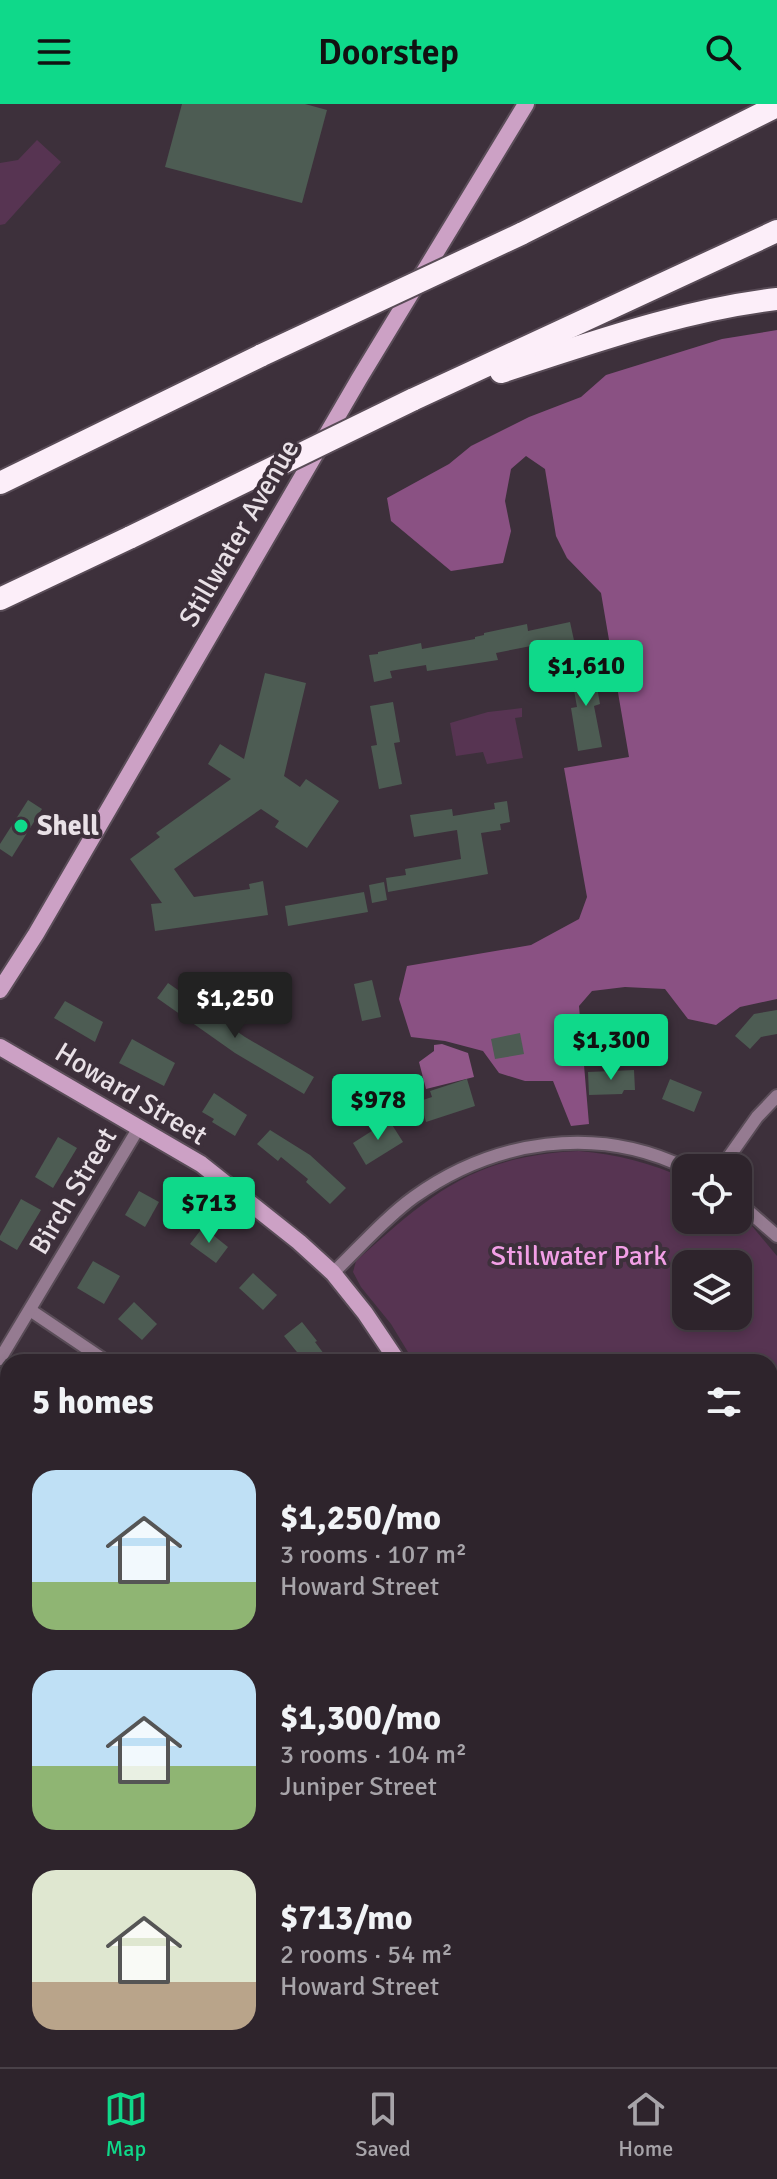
<!DOCTYPE html>
<html lang="en">
<head>
<meta charset="utf-8">
<style>
  :root { --surface:#2e242c; --page:#3a3038; --text:#f1f3f6; --muted:#a7a4a9; --line:#494148; --accent:#0fd98a }
  body { margin:0; font-family:Signika,sans-serif; background:var(--page); color:var(--text); height:100vh; display:flex; flex-direction:column; font-size:30px; white-space:nowrap }
  * { box-sizing:border-box; margin:0 }
  p { font-size:26px; color:var(--muted) }
  .icon { flex:none; width:44px; height:44px; fill:none; stroke:currentColor; stroke-width:2; stroke-linecap:round; stroke-linejoin:round }
  .map { position:relative; flex:1; overflow:hidden }
  .panel { position:absolute; left:0px; top:1250px; width:778px; height:714px; display:flex; flex-direction:column; background:var(--surface); border-radius:24px 24px 0 0; box-shadow:0 4px 12px #0003,0 0 0 2px var(--line) }
  .panel>* { flex:none }
  .fabs { position:absolute; left:672px; top:1050px; display:grid; gap:16px }
  .fabs a { display:grid; place-items:center; width:80px; height:80px; border-radius:16px; background:var(--surface); box-shadow:0 4px 12px #0003,0 0 0 2px var(--line); font-size:40px }
  .price { position:absolute; translate:-50% -68px; padding:0 18px; border-radius:8px; background:var(--accent); color:#111; font-size:26px; line-height:52px; filter:drop-shadow(0 2px 4px #0008) }
  .price::after { content:''; position:absolute; left:50%; top:48px; width:24px; height:18px; margin-left:-12px; background:inherit; clip-path:polygon(0 0,100% 0,50% 100%) }
  .price.selected { background:#222; color:#fff }
  ul { padding:0; list-style:none }
  li { display:flex; align-items:center; gap:24px; height:200px; padding:0 32px }
  li span { display:grid; place-items:center; flex:none; width:224px; height:160px; border-radius:24px; color:#555 }
  li>.icon { margin-inline-start:auto }
  span .icon { width:96px; height:96px; fill:#fffc; stroke-width:1 }
  li b { font-size:34px }
  h2 { display:flex; justify-content:space-between; align-items:center; height:96px; padding:0 32px; font-size:34px }
  header { display:flex; justify-content:space-between; align-items:center; height:104px; padding:0 32px; background:var(--accent); color:#111; font-size:36px; font-weight:600 }
  .tabs { display:flex; justify-content:space-around; align-items:center; height:112px; border-top:2px solid var(--line); background:var(--surface); font-size:22px; color:var(--muted) }
  .tabs a { display:grid; justify-items:center; gap:4px }
  .tabs .selected { color:var(--accent) }
  .map>svg:first-child { display:block }
  .green { fill:#573452; fill-rule:evenodd }
  .forest { fill:#8a5183 }
  .water { fill:#915789 }
  .building { fill:#4d5c53 }
  .lines { fill:none; stroke-linecap:round; stroke-linejoin:round }
  .street-casing { stroke:#594c57; stroke-width:16 }
  .secondary-casing { stroke:#594c57; stroke-width:20 }
  .highway-casing { stroke:#594c57; stroke-width:26 }
  .street { stroke:#957b91; stroke-width:12 }
  .secondary { stroke:#cca1c5; stroke-width:16 }
  .highway { stroke:#fceef9; stroke-width:22 }
  .highway-bridge-casing { stroke:#594c57; stroke-width:26; stroke-linecap:butt }
  .highway-bridge { stroke:#fceef9; stroke-width:22 }
  .poi-dot { fill:#0fd98a; stroke:#3d303b; stroke-width:3 }
  .labels { text-anchor:middle; dominant-baseline:central; stroke-width:8; stroke-linejoin:round; paint-order:stroke }
  .street-label { font-size:28px; fill:#e9e1e7; stroke:#3d303b }
  .poi-label { font-size:28px; font-weight:bold; fill:#e9e1e7; stroke:#3d303b; text-anchor:start }
  .park-label { font-size:28px; fill:#f29fe6; stroke:#3d303b }
</style>
</head>
<body>
<header><svg class="icon" aria-label="menu" viewBox="0 0 24 24"><path d="M4 6h16M4 12h16M4 18h16"/></svg>Doorstep<svg class="icon" aria-label="search" viewBox="0 0 24 24"><circle cx="10" cy="10" r="6"/><path d="M15 15l6 6"/></svg></header>
<div class="map">
<svg width="777" height="1963" viewBox="0 0 777 1963">
  <rect width="100%" height="100%" fill="#3d303b"/>
  <g class="green">
    <polygon points="37,36 61,58 5,120 0,121 0,59 18,56"/>
    <polygon points="522,604 522,613 515,614 523,654 487,660 483,648 456,652 450,619 488,608"/>
    <path d="M579 1047C617 1050 651 1059 686 1075V1116H738V1109L747 1116 777 1152V1774L770 1772V1258H414L391 1220 361 1183 353 1168 356 1157C432 1089 473 1052 579 1047ZM738 1160V1212H686V1160Z"/>
  </g>
  <polygon class="forest" points="777,226 777,895 740,903 716,921 688,915 665,885 625,883 592,887 579,902 589,1020 571,1022 553,977 525,977 499,969 483,947 445,937 411,933 399,895 407,862 531,841 579,815 587,793 564,664 629,653 601,489 567,454 556,432 545,365 526,352 511,365 505,397 511,427 503,459 451,467 391,417 387,394 449,360 471,342 529,313 581,293 606,271 722,235"/>
  <g class="water">
    <polygon points="595,920 620,920 625,925 625,931 617,937 597,938 591,932 591,926"/>
    <polygon points="442,940 468,949 474,973 426,985 419,958 434,947 434,941"/>
  </g>
  <g class="building">
    <polygon points="182,0 305,0 327,6 302,99 165,63"/>
    <polygon points="570,518 575,541 533,549 531,542 496,549 498,556 427,567 426,561 390,567 392,574 374,578 369,551 378,550 378,548 421,539 422,545 475,535 475,533 484,531 484,529 527,520 528,527"/>
    <polygon points="593,560 600,600 594,602 602,643 578,647 571,604 577,603 570,564"/>
    <polygon points="265,569 306,579 284,672 300,683 306,675 339,697 307,744 275,723 279,717 261,705 174,765 194,793 250,785 249,780 263,777 268,811 155,827 151,800 162,799 130,755 160,733 156,729 231,675 208,660 220,640 244,655"/>
    <polygon points="393,598 400,638 394,639 402,680 379,685 371,642 377,641 370,602"/>
    <polygon points="28,696 42,705 12,753 0,745 0,740"/>
    <polygon points="507,697 510,718 500,720 501,726 481,729 488,770 388,788 386,774 406,771 405,765 461,755 457,726 414,733 410,711 452,705 453,712 495,705 494,699"/>
    <polygon points="384,778 387,796 372,799 369,781"/>
    <polygon points="364,788 368,808 288,822 285,802"/>
    <polygon points="372,876 381,913 362,917 354,880"/>
    <polygon points="168,879 245,933 314,973 304,990 235,949 157,894"/>
    <polygon points="65,897 103,918 95,938 54,914"/>
    <polygon points="777,906 777,930 761,933 750,945 735,932 754,910"/>
    <polygon points="520,929 524,950 495,955 491,935"/>
    <polygon points="132,935 175,959 164,982 119,959"/>
    <polygon points="634,966 635,986 624,986 622,990 589,991 588,968"/>
    <polygon points="467,975 475,1002 426,1018 420,997 432,993 430,987"/>
    <polygon points="670,975 702,988 694,1008 662,995"/>
    <polygon points="214,989 247,1011 235,1032 212,1018 214,1015 202,1008"/>
    <polygon points="389,1016 403,1038 366,1061 353,1039"/>
    <polygon points="270,1026 310,1051 346,1084 330,1100 306,1078 308,1075 281,1053 278,1057 257,1040"/>
    <polygon points="58,1033 77,1044 53,1084 35,1073"/>
    <polygon points="139,1087 159,1098 145,1123 125,1111"/>
    <polygon points="21,1095 41,1106 17,1146 0,1136 0,1132"/>
    <polygon points="203,1123 228,1143 216,1159 190,1140"/>
    <polygon points="93,1157 120,1172 104,1200 77,1184"/>
    <polygon points="253,1169 277,1191 263,1206 239,1184"/>
    <polygon points="134,1198 157,1220 142,1236 118,1215"/>
    <polygon points="302,1218 317,1237 315,1238 330,1258 305,1258 284,1232"/>
  </g>
  <g class="lines">
    <g class="street-casing">
      <g id="street">
        <polyline points="721,1064 757,1013 777,992"/>
        <polyline points="738,1098 777,1132"/>
        <path d="M333 1169C359 1144 385 1114 414 1093 494 1036 596 1020 686 1064"/>
        <polyline points="30,1206 107,1258"/>
        <polyline points="0,1255 138,1025"/>
        <polyline points="0,1419 8,1436"/>
        <polyline points="770,1878 777,1860"/>
        <polyline points="108,1956 109,1963"/>
        <polyline points="550,1956 567,1963"/>
        <polyline points="738,1956 744,1963"/>
        <polyline points="361,1963 364,1956"/>
        <polyline points="675,1963 693,1956"/>
      </g>
    </g>
    <g class="secondary-casing">
      <g id="secondary">
        <polyline points="0,886 36,830 359,275 526,0"/>
        <polyline points="0,943 201,1060 299,1138 333,1169 365,1209 398,1258"/>
        <polyline points="770,1784 777,1786"/>
      </g>
    </g>
    <g class="highway-casing">
      <g id="highway">
        <polyline points="521,130 777,2"/>
        <path d="M501 268C591 239 683 206 777 195"/>
        <polyline points="412,296 777,127"/>
        <polyline points="0,379 262,251"/>
        <polyline points="0,495 131,433"/>
      </g>
    </g>
    <use href="#street" class="street"/>
    <use href="#secondary" class="secondary"/>
    <use href="#highway" class="highway"/>
    <g class="highway-bridge-casing">
      <g id="highway-bridge">
        <polyline points="262,251 521,130"/>
        <polyline points="131,433 412,296"/>
      </g>
    </g>
    <use href="#highway-bridge" class="highway-bridge"/>
  </g>
  <circle class="poi-dot" cx="21" cy="722" r="8"/>
  <g class="labels">
    <g class="street-label">
      <text transform="translate(239 429) rotate(-60)">Stillwater Avenue</text>
      <text transform="translate(131 990) rotate(31)">Howard Street</text>
      <text transform="translate(73 1087) rotate(-59)">Birch Street</text>
    </g>
    <g class="poi-label">
      <text x="37" y="722">Shell</text>
    </g>
    <g class="park-label">
      <text x="579" y="1152">Stillwater Park</text>
    </g>
  </g>
</svg>
<div class="fabs">
<a><svg class="icon" aria-label="locate" viewBox="0 0 24 24"><circle cx="12" cy="12" r="6"/><path d="M12 2v4M12 18v4M2 12h4M18 12h4"/></svg></a>
<a><svg class="icon" aria-label="layers" viewBox="0 0 24 24"><path d="M12 4l9 5-9 5-9-5zM3 14l9 5 9-5"/></svg></a>
</div>
<b class="price" style="left:586px;top:604px">$1,610</b>
<b class="price selected" style="left:235px;top:936px">$1,250</b>
<b class="price" style="left:611px;top:978px">$1,300</b>
<b class="price" style="left:378px;top:1038px">$978</b>
<b class="price" style="left:209px;top:1141px">$713</b>
<section class="panel">
<h2>5 homes<svg class="icon" aria-label="filters" viewBox="0 0 24 24"><path d="M4 7h16M4 17h16"/><circle cx="9" cy="7" r="2"/><circle cx="15" cy="17" r="2"/></svg></h2>
<ul>
<li><span style="background:linear-gradient(#bfe0f5 70%,#8fb573 0)"><svg class="icon" aria-label="home" viewBox="0 0 24 24"><path d="M3 11l9-7 9 7M6 9v11h12V9"/></svg></span><div><b>$1,250/mo</b><p>3 rooms · 107 m²</p><p>Howard Street</p></div></li>
<li><span style="background:linear-gradient(#bfe0f5 60%,#8fb573 0)"><svg class="icon" aria-label="home" viewBox="0 0 24 24"><path d="M3 11l9-7 9 7M6 9v11h12V9"/></svg></span><div><b>$1,300/mo</b><p>3 rooms · 104 m²</p><p>Juniper Street</p></div></li>
<li><span style="background:linear-gradient(#dfe7d0 70%,#b9a48a 0)"><svg class="icon" aria-label="home" viewBox="0 0 24 24"><path d="M3 11l9-7 9 7M6 9v11h12V9"/></svg></span><div><b>$713/mo</b><p>2 rooms · 54 m²</p><p>Howard Street</p></div></li>
</ul>
</section>
</div>
<nav class="tabs">
<a class="selected"><svg class="icon" aria-label="map" viewBox="0 0 24 24"><path d="M3 6l6-2 6 2 6-2v14l-6 2-6-2-6 2zM9 4v14M15 6v14"/></svg>Map</a>
<a><svg class="icon" aria-label="saved" viewBox="0 0 24 24"><path d="M7 4h10v16l-5-4-5 4z"/></svg>Saved</a>
<a><svg class="icon" aria-label="home" viewBox="0 0 24 24"><path d="M3 11l9-7 9 7M6 9v11h12V9"/></svg>Home</a>
</nav>
</body>
</html>
